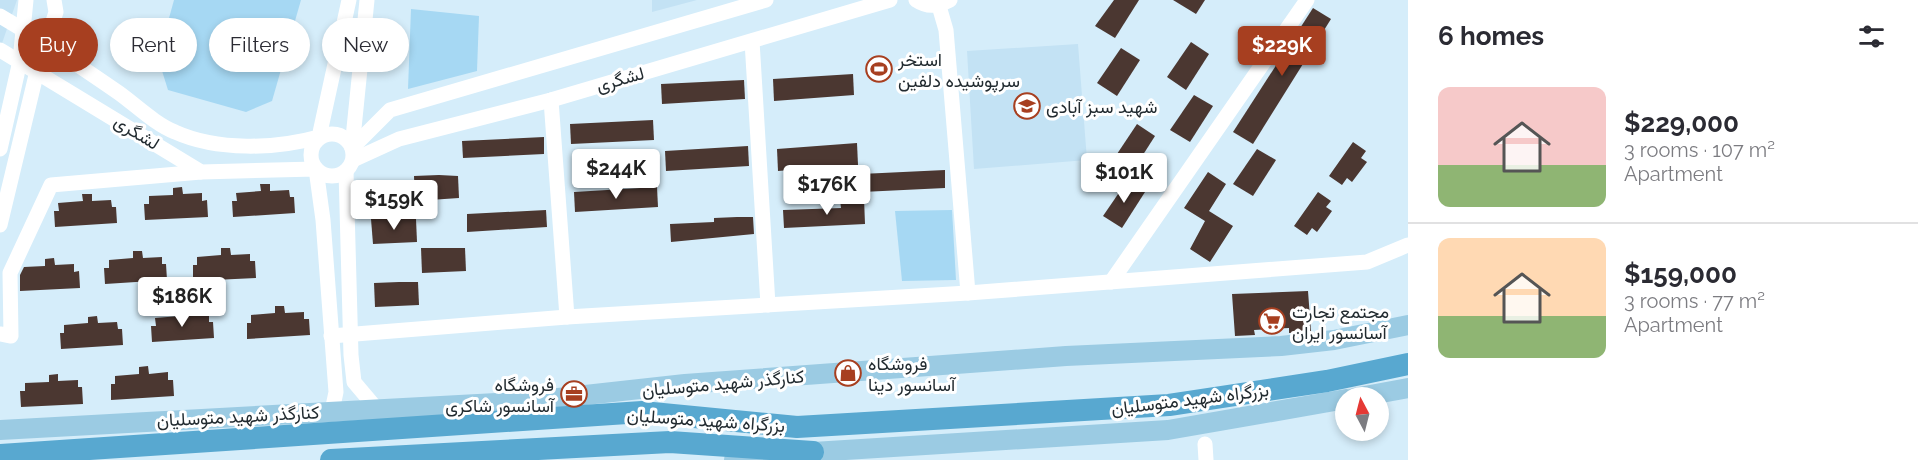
<!DOCTYPE html>
<html lang="en">
<head>
<meta charset="utf-8">
<style>
  :root { --surface:#fff; --page:#f2f2f3; --text:#2b2b33; --muted:#7c7c81; --line:#e1e1e2; --accent:#a73f20 }
  body { margin:0; font-family:Raleway,Vazirmatn,sans-serif; background:var(--page); color:var(--text); height:100vh; display:flex; flex-direction:column; font-size:22px; white-space:nowrap }
  * { box-sizing:border-box; margin:0 }
  p { font-size:20px; color:var(--muted) }
  .icon { flex:none; width:33px; height:33px; fill:none; stroke:currentColor; stroke-width:2; stroke-linecap:round; stroke-linejoin:round }
  .map { position:relative; flex:1; overflow:hidden }
  .drawer { display:flex; flex-direction:column; background:var(--surface); width:510px }
  .drawer>* { flex:none }
  .top-card { position:absolute; left:18px; top:18px; width:570px; height:54px; display:flex; gap:12px }
  .needle { width:39px; rotate:353deg }
  .buttons { position:absolute; left:1335px; top:387px; display:grid; gap:12px }
  .buttons a { display:grid; place-items:center; width:54px; height:54px; border-radius:50%; background:var(--surface); box-shadow:0 3px 9px #0003; font-size:30px }
  .price { position:absolute; translate:-50% -51px; padding:0 14px; border-radius:6px; background:#fff; color:#222; font-size:20px; line-height:39px; filter:drop-shadow(0 2px 3px #0008) }
  .price::after { content:''; position:absolute; left:50%; top:36px; width:18px; height:14px; margin-left:-9px; background:inherit; clip-path:polygon(0 0,100% 0,50% 100%) }
  .price.current { background:var(--accent); color:#fff }
  ul { padding:0; list-style:none }
  li { display:flex; align-items:center; gap:18px; height:150px; padding:0 30px }
  li+li { border-top:2px solid var(--line) }
  li span { display:grid; place-items:center; flex:none; width:168px; height:120px; border-radius:12px; color:#555 }
  li>.icon { margin-inline-start:auto }
  span .icon { width:72px; height:72px; fill:#fffc; stroke-width:1 }
  li b { font-size:26px }
  h2 { display:flex; justify-content:space-between; align-items:center; height:72px; padding:0 30px; font-size:26px }
  .pill { padding:0 21px; border-radius:27px; background:var(--surface); box-shadow:0 3px 9px #0003; font-size:21px; line-height:54px }
  .pill.current { background:var(--accent); color:#fff }
  main { display:flex; flex:1; min-height:0 }
  .map>svg:first-child { display:block }
  .built { fill:#c3e2f4 }
  .green { fill:#a6d8f3 }
  .building { fill:#4b3731 }
  .lines { fill:none; stroke-linecap:round; stroke-linejoin:round }
  .minor { stroke:#fff; stroke-width:15 }
  .major { stroke:#9bcbe3; stroke-width:20 }
  .highway { stroke:#58a8d0; stroke-width:22 }
  .labels { text-anchor:middle; dominant-baseline:central; stroke-width:6; stroke-linejoin:round; paint-order:stroke }
  .poi-label { font-size:18px; fill:#222b30; stroke:#fff; text-anchor:start }
  .street-label { font-size:18px; fill:#222b30; stroke:#fff }
</style>
</head>
<body>
<main>
<div class="map">
<svg width="1408" height="460" viewBox="0 0 1408 460">
  <rect width="100%" height="100%" fill="#d5edfa"/>
  <g class="built">
    <polygon points="0,0 17,0 0,49"/>
    <polygon points="652,0 697,0 652,12"/>
    <polygon points="1078,44 1087,160 974,169 967,51"/>
  </g>
  <g class="green">
    <polygon points="174,0 301,0 272,101 246,112 168,90 158,58"/>
    <polygon points="411,9 479,16 477,71 408,89"/>
    <polygon points="952,210 956,280 902,281 895,211"/>
  </g>
  <g class="building">
    <polygon points="1114,0 1139,0 1115,38 1095,26"/>
    <polygon points="1173,0 1205,0 1196,14"/>
    <polygon points="1313,8 1331,19 1253,144 1233,132"/>
    <polygon points="1191,42 1209,54 1186,90 1167,77"/>
    <polygon points="1121,48 1140,60 1117,96 1097,83"/>
    <polygon points="853,74 854,95 774,101 773,79"/>
    <polygon points="744,80 745,99 662,104 661,84"/>
    <polygon points="1194,95 1213,106 1190,142 1170,130"/>
    <polygon points="653,120 654,140 571,144 570,124"/>
    <polygon points="1137,124 1155,136 1132,172 1113,160"/>
    <polygon points="544,137 544,154 463,158 462,141"/>
    <polygon points="1353,142 1366,151 1361,158 1367,162 1352,182 1347,178 1342,185 1329,176"/>
    <polygon points="857,143 858,165 778,171 777,149"/>
    <polygon points="748,146 749,166 666,171 665,151"/>
    <polygon points="1257,149 1276,160 1253,196 1233,184"/>
    <polygon points="945,170 945,188 862,192 861,174"/>
    <polygon points="1208,172 1226,184 1209,211 1233,226 1210,262 1190,249 1205,221 1184,208"/>
    <polygon points="439,175 458,176 459,198 415,201 414,176"/>
    <polygon points="1127,181 1145,192 1122,228 1103,216"/>
    <polygon points="260,184 270,184 270,191 289,190 290,197 294,197 295,213 233,217 232,201 237,201 236,193 261,191"/>
    <polygon points="182,187 183,194 202,193 202,201 207,200 208,217 145,220 144,204 149,204 149,196 173,195 173,188"/>
    <polygon points="657,187 658,207 575,212 574,192"/>
    <polygon points="1318,192 1331,201 1326,207 1332,211 1317,232 1312,228 1307,235 1294,226"/>
    <polygon points="82,194 92,194 92,201 111,200 112,207 116,207 117,223 55,227 54,211 59,211 58,203 83,201"/>
    <polygon points="864,198 865,224 784,228 783,210 841,208 840,200"/>
    <polygon points="546,210 547,227 467,232 467,214"/>
    <polygon points="737,217 753,217 754,234 671,242 670,224 714,222 714,218"/>
    <polygon points="397,218 416,219 417,242 373,244 371,219"/>
    <polygon points="221,248 230,248 231,255 250,254 250,261 255,261 256,278 193,281 193,265 197,265 197,257 221,255"/>
    <polygon points="421,248 465,248 466,271 422,273"/>
    <polygon points="133,251 142,251 143,258 162,257 162,264 166,264 167,280 105,284 104,268 109,268 109,260 133,258"/>
    <polygon points="54,258 55,265 74,264 74,272 79,271 80,288 20,291 20,275 24,267 45,266 45,259"/>
    <polygon points="399,282 418,282 419,305 375,307 374,283"/>
    <polygon points="1308,291 1311,331 1289,333 1289,328 1254,330 1255,335 1235,336 1232,294"/>
    <polygon points="275,306 284,306 285,313 304,312 304,319 309,319 310,335 247,339 247,323 251,323 251,315 275,313"/>
    <polygon points="179,309 189,309 189,316 209,315 209,322 213,322 214,338 152,342 151,326 156,326 155,318 180,316"/>
    <polygon points="97,316 98,323 117,322 118,329 122,329 123,345 61,349 60,333 64,333 64,325 88,323 88,317"/>
    <polygon points="148,366 149,374 168,372 168,380 173,380 174,396 111,400 111,384 115,384 115,376 139,374 139,367"/>
    <polygon points="58,374 58,381 78,380 78,387 82,387 83,404 21,407 20,391 25,391 25,383 49,382 49,375"/>
  </g>
  <g class="lines">
    <g class="minor">
      <path d="M916 0C928 8 938 6 950 0"/>
      <polyline points="939,6 946,30 968,293"/>
      <path d="M0 16C41 40 80 66 119 93 137 106 155 124 175 132 217 151 276 149 319 137L349 0"/>
      <polyline points="752,41 768,305"/>
      <polyline points="0,50 201,172 316,169 323,220 336,392 332,411"/>
      <polyline points="551,100 567,317"/>
      <circle cx="332" cy="155" r="21"/>
      <polyline points="352,148 390,110 766,0"/>
      <polyline points="352,148 367,0"/>
      <polyline points="0,149 20,61 26,0"/>
      <polyline points="353,160 399,139 551,100 890,0"/>
      <polyline points="346,171 351,355 354,382 376,408"/>
      <polyline points="0,225 37,71 56,12 54,0"/>
      <polyline points="1111,282 1307,0"/>
      <polyline points="0,334 11,336 10,273 51,185 201,172"/>
      <polyline points="331,336 567,317 968,293 1367,262 1408,245"/>
      <polyline points="1205,444 1206,460"/>
    </g>
    <g class="major">
      <polyline points="1354,398 1408,388"/>
      <polyline points="0,430 531,401 685,384 1066,356 1281,346 1334,340 1408,325"/>
      <polyline points="734,460 813,452 1168,430 1346,399"/>
    </g>
    <g class="highway">
      <polyline points="0,455 642,412 797,427 1169,405 1327,381 1408,364"/>
      <polyline points="331,460 670,442 813,452"/>
    </g>
  </g>
  <defs>
    <g id="stadium-ring" transform="scale(1.35)"><circle r="9.5" fill="#fff" stroke="#a73f20" stroke-width="1.5"/><path d="M0-5a6.5 5 0 1 0 0 10a6.5 5 0 1 0 0-10ZM-3.5-1.8h7v3.6h-7Z" fill="#a73f20"/></g>
    <g id="school-ring" transform="scale(1.35)"><circle r="9.5" fill="#fff" stroke="#a73f20" stroke-width="1.5"/><path d="M0-5L7-2L0 1L-7-2ZM-4 1L0 2.5L4 1V4Q0 6-4 4Z" fill="#a73f20"/></g>
    <g id="supermarket-ring" transform="scale(1.35)"><circle r="9.5" fill="#fff" stroke="#a73f20" stroke-width="1.5"/><path d="M-6-5.5h2.5l.6 2H6L4.5 2H-2.5L-4.4-4H-6ZM-1.5 3.2a1.3 1.3 0 1 0 .1 0ZM3 3.2a1.3 1.3 0 1 0 .1 0Z" fill="#a73f20"/></g>
    <g id="shop-ring" transform="scale(1.35)"><circle r="9.5" fill="#fff" stroke="#a73f20" stroke-width="1.5"/><path d="M-5-2.5h2.3a2.7 3.5 0 0 1 5.4 0H5L5.5 6h-11ZM-1.5-2.5h3a1.5 2.3 0 0 0-3 0Z" fill="#a73f20"/></g>
    <g id="office-ring" transform="scale(1.35)"><circle r="9.5" fill="#fff" stroke="#a73f20" stroke-width="1.5"/><path d="M-6-3h4V-5.5h4V-3h4V5H-6ZM-1-4.5V-3h2v-1.5ZM-6 0V1H6V0Z" fill="#a73f20"/></g>
  </defs>
  <g fill-rule="evenodd">
    <use href="#stadium-ring" x="879" y="69"/>
    <use href="#school-ring" x="1027" y="106"/>
    <use href="#supermarket-ring" x="1272" y="321"/>
    <use href="#shop-ring" x="848" y="373"/>
    <use href="#office-ring" x="574" y="394"/>
  </g>
  <g class="labels">
    <g class="poi-label">
      <text x="898" y="59">استخر<tspan x="898" dy="21">سرپوشیده دلفین</tspan></text>
      <text x="1046" y="106">شهید سبز آبادی</text>
      <text x="1292" y="311">مجتمع تجارت<tspan x="1292" dy="21">آسانسور ایران</tspan></text>
      <text x="868" y="363">فروشگاه<tspan x="868" dy="21">آسانسور دینا</tspan></text>
      <text x="554" y="384" text-anchor="end">فروشگاه<tspan x="554" dy="21">آسانسور شاکری</tspan></text>
    </g>
    <g class="street-label">
      <text transform="translate(620 79) rotate(-16)">لشگری</text>
      <text transform="translate(137 132) rotate(32)">لشگری</text>
      <text transform="translate(723 383) rotate(-5)">کنارگذر شهید متوسلیان</text>
      <text transform="translate(1190 399) rotate(-7)">بزرگراه شهید متوسلیان</text>
      <text transform="translate(238 416) rotate(-3)">کنارگذر شهید متوسلیان</text>
      <text transform="translate(706 420) rotate(4)">بزرگراه شهید متوسلیان</text>
    </g>
  </g>
</svg>
<div class="buttons">
<a><svg class="needle" viewBox="-14 -14 28 28"><path d="M0-13l5 13h-10z" fill="#e53935"/><path d="M0 13l5-13h-10z" fill="#7c7c81"/></svg></a>
</div>
<b class="price current" style="left:1282px;top:77px">$229K</b>
<b class="price" style="left:616px;top:200px">$244K</b>
<b class="price" style="left:1124px;top:204px">$101K</b>
<b class="price" style="left:827px;top:216px">$176K</b>
<b class="price" style="left:394px;top:231px">$159K</b>
<b class="price" style="left:182px;top:328px">$186K</b>
<div class="top-card">
<a class="pill current">Buy</a>
<a class="pill">Rent</a>
<a class="pill">Filters</a>
<a class="pill">New</a>
</div>
</div>
<section class="drawer">
<h2>6 homes<svg class="icon" aria-label="filters" viewBox="0 0 24 24"><path d="M4 7h16M4 17h16"/><circle cx="9" cy="7" r="2"/><circle cx="15" cy="17" r="2"/></svg></h2>
<ul>
<li><span style="background:linear-gradient(#f6c9c9 65%,#8fb573 0)"><svg class="icon" aria-label="home" viewBox="0 0 24 24"><path d="M3 11l9-7 9 7M6 9v11h12V9"/></svg></span><div><b>$229,000</b><p>3 rooms · 107 m²</p><p>Apartment</p></div></li>
<li><span style="background:linear-gradient(#ffd9b3 65%,#8fb573 0)"><svg class="icon" aria-label="home" viewBox="0 0 24 24"><path d="M3 11l9-7 9 7M6 9v11h12V9"/></svg></span><div><b>$159,000</b><p>3 rooms · 77 m²</p><p>Apartment</p></div></li>
</ul>
</section>
</main>
</body>
</html>
